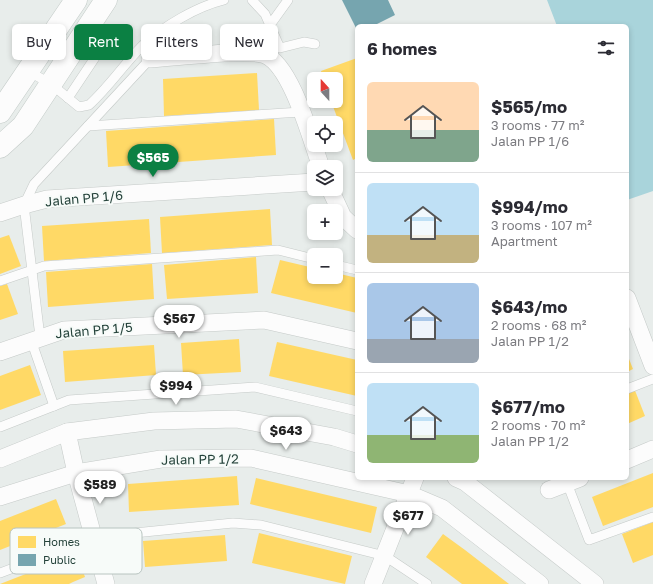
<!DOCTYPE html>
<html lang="en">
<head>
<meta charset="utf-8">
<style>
  :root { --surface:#fff; --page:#f2f2f3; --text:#2b2b33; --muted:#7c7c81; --line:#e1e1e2; --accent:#0b8043 }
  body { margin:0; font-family:"Golos Text",sans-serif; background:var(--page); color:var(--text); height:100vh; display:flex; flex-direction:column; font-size:15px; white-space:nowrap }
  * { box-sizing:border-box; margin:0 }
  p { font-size:13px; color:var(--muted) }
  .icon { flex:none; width:22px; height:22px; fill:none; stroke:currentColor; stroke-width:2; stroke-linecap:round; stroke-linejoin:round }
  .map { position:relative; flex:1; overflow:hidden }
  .details { position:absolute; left:355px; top:24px; width:274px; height:456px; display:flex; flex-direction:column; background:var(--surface); border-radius:6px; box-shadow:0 2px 6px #0003 }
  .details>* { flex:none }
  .banner { position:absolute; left:12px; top:24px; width:283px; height:36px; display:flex; gap:8px }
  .needle { width:26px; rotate:339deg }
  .fabs { position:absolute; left:307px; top:72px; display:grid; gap:8px }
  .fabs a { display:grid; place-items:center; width:36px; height:36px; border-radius:6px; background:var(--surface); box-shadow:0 2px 6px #0003; font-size:20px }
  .price { position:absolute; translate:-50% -34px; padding:0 9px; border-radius:14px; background:#fff; color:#222; font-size:13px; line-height:26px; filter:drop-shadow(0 1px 2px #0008) }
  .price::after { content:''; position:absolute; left:50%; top:24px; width:12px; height:9px; margin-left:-6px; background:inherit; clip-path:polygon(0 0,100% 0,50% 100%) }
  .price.active { background:var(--accent); color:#fff }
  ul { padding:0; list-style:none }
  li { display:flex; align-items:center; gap:12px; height:100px; padding:0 12px }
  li+li { border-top:1px solid var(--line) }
  li span { display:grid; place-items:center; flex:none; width:112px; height:80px; border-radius:6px; color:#555 }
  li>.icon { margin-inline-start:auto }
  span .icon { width:48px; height:48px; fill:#fffc; stroke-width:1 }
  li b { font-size:17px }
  h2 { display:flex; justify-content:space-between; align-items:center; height:48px; padding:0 12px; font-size:17px }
  .pill { padding:0 14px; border-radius:6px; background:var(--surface); box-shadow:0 2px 6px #0003; font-size:14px; line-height:36px }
  .pill.active { background:var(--accent); color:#fff }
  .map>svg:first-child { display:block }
  .water { fill:#a9d4db }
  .homes { fill:#ffd966 }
  .public { fill:#76a5af }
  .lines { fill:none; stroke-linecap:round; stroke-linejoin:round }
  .service-casing { stroke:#c5cac8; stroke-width:10 }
  .minor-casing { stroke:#c5cac8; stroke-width:18 }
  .secondary-casing { stroke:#c3cbc8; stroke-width:23 }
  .service { stroke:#fcfcfc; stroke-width:9 }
  .minor { stroke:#fcfcfc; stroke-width:17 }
  .secondary { stroke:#fcfcfc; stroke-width:22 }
  .labels { text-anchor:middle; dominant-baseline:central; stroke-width:4; stroke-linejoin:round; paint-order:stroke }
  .street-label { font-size:13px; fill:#24423a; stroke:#f7fbf9 }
  .key { fill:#f7fbf9; stroke:#b8c4c0; stroke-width:1 }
  .key-label { font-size:11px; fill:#24423a }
</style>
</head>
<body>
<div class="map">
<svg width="653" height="584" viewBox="0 0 653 584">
  <rect width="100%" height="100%" fill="#e8edeb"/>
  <polygon class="water" points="547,0 653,0 653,191 627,200 627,26 557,26"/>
  <g class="homes">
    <polygon points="357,58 357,158 353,160 331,101 336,101 336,79 323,79 321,71"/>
    <polygon points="257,73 259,110 164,116 163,79"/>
    <polygon points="274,119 276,155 108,167 106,131"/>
    <polygon points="270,209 272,245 162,253 160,217"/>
    <polygon points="149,219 151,253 44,261 42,226"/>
    <polygon points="9,235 21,266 0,274 0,238"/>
    <polygon points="256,257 258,293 167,299 164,265"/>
    <polygon points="280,260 314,268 314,277 336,277 336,273 357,278 357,313 271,293"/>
    <polygon points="152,264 154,299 48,307 46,272"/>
    <polygon points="7,284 18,314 0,320 0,286"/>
    <polygon points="239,339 241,372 183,375 181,343"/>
    <polygon points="277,342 357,360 357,396 269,376"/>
    <polygon points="154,345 156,375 65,382 63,351"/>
    <polygon points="627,354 633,369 627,372"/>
    <polygon points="30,365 41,395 0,410 0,376"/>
    <polygon points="634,388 645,416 627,424 627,391"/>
    <polygon points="653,473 653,507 603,526 592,497"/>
    <polygon points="237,476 239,505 129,512 128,484"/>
    <polygon points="256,478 377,507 371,533 250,504"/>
    <polygon points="56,499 66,524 0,550 0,521"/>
    <polygon points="653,522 653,555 633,563 622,534"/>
    <polygon points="259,533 352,556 345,584 252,563"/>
    <polygon points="443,534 465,550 509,584 462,584 426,557"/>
    <polygon points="225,535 227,561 145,567 143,541"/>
    <polygon points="77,554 85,577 73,582 69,584 0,584"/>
  </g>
  <polygon class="public" points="342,0 388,0 395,15 373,26 357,26 357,30"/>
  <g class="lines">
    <g class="service-casing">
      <g id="service">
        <polyline points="252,0 265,14 280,48 304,42 315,44"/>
        <polyline points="270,25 288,0"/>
        <path d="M28 71 51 84 79 107 89 105C109 87 124 64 143 45 164 26 196 7 224 0"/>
        <polyline points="68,98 104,44"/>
        <polyline points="88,126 301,112"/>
        <polyline points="336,265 357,270"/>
        <polyline points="0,281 44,266 278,250 314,259"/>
        <polyline points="40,337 24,205 34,184 150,59"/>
        <polyline points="31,340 54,406"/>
        <polyline points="627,389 653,379"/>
        <polyline points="0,427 69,400 255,387 357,411"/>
        <polyline points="567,483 589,540 653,517"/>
        <polyline points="0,573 95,537 233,523 261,525 385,556 427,584"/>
      </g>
    </g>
    <g class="minor-casing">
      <g id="minor">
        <path d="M150 59C172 58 249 48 265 55 292 66 311 140 321 167"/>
        <polyline points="330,189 343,217 357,230"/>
        <polyline points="0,213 24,205 47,199 314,182"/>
        <polyline points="627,298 653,366"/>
        <polyline points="0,352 64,330 264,320 357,341"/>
        <polyline points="67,432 76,473 106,584"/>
        <polyline points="0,459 67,432 154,421 236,419 334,437 357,444"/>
        <polyline points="627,460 653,449"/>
        <polyline points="456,478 465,482 595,584"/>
        <polyline points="549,490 580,478"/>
        <polyline points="0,497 76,473 161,459 251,458 409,494 442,508 540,584"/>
        <polyline points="373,584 415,478"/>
      </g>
    </g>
    <g class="secondary-casing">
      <g id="secondary">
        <polyline points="0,112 76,0"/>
        <polyline points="0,147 23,126 106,0"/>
      </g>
    </g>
    <use href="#service" class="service"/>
    <use href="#minor" class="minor"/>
    <use href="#secondary" class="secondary"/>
  </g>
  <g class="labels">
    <g class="street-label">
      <text transform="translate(84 198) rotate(-5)">Jalan PP 1/6</text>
      <text transform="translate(94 330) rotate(-5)">Jalan PP 1/5</text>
      <text transform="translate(200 459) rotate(-1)">Jalan PP 1/2</text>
    </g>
  </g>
  <rect x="10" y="528" width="132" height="46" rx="6" class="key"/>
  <rect x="18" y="536" width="18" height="12" fill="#ffd966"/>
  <rect x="18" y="554" width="18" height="12" fill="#76a5af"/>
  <g class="key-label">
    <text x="43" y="546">Homes</text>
    <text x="43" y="564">Public</text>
  </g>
</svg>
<div class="fabs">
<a><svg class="needle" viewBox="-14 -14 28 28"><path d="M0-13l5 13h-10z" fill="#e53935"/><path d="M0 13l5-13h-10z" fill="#7c7c81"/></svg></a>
<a><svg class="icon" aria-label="locate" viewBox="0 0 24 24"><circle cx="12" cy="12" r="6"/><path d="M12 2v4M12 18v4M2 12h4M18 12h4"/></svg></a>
<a><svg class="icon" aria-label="layers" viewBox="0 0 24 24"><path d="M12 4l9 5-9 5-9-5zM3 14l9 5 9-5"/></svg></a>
<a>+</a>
<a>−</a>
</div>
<b class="price active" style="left:153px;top:178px">$565</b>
<b class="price" style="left:179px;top:339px">$567</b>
<b class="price" style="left:176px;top:406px">$994</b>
<b class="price" style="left:286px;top:451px">$643</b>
<b class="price" style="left:100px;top:505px">$589</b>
<b class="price" style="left:408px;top:536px">$677</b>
<div class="banner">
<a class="pill">Buy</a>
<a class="pill active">Rent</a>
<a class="pill">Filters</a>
<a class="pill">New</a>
</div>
<section class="details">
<h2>6 homes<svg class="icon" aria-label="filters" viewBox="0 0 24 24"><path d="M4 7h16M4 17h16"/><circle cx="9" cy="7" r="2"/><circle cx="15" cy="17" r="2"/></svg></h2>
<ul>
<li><span style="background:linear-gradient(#ffd9b3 60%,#7fa58c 0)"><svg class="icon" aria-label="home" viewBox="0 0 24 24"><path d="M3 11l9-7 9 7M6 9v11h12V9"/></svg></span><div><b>$565/mo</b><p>3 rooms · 77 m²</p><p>Jalan PP 1/6</p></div></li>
<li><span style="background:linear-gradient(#bfe0f5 65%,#c2b280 0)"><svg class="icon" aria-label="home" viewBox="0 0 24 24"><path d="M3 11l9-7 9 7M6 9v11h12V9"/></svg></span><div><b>$994/mo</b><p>3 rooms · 107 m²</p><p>Apartment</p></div></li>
<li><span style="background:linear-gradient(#a9c7e8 70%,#9aa5b1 0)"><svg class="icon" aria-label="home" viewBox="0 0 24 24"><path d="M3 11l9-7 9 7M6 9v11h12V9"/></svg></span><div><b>$643/mo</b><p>2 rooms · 68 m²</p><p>Jalan PP 1/2</p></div></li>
<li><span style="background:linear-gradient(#bfe0f5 65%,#8fb573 0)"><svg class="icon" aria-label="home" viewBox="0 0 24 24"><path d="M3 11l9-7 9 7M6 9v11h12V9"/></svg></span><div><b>$677/mo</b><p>2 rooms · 70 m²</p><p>Jalan PP 1/2</p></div></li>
</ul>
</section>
</div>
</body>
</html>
